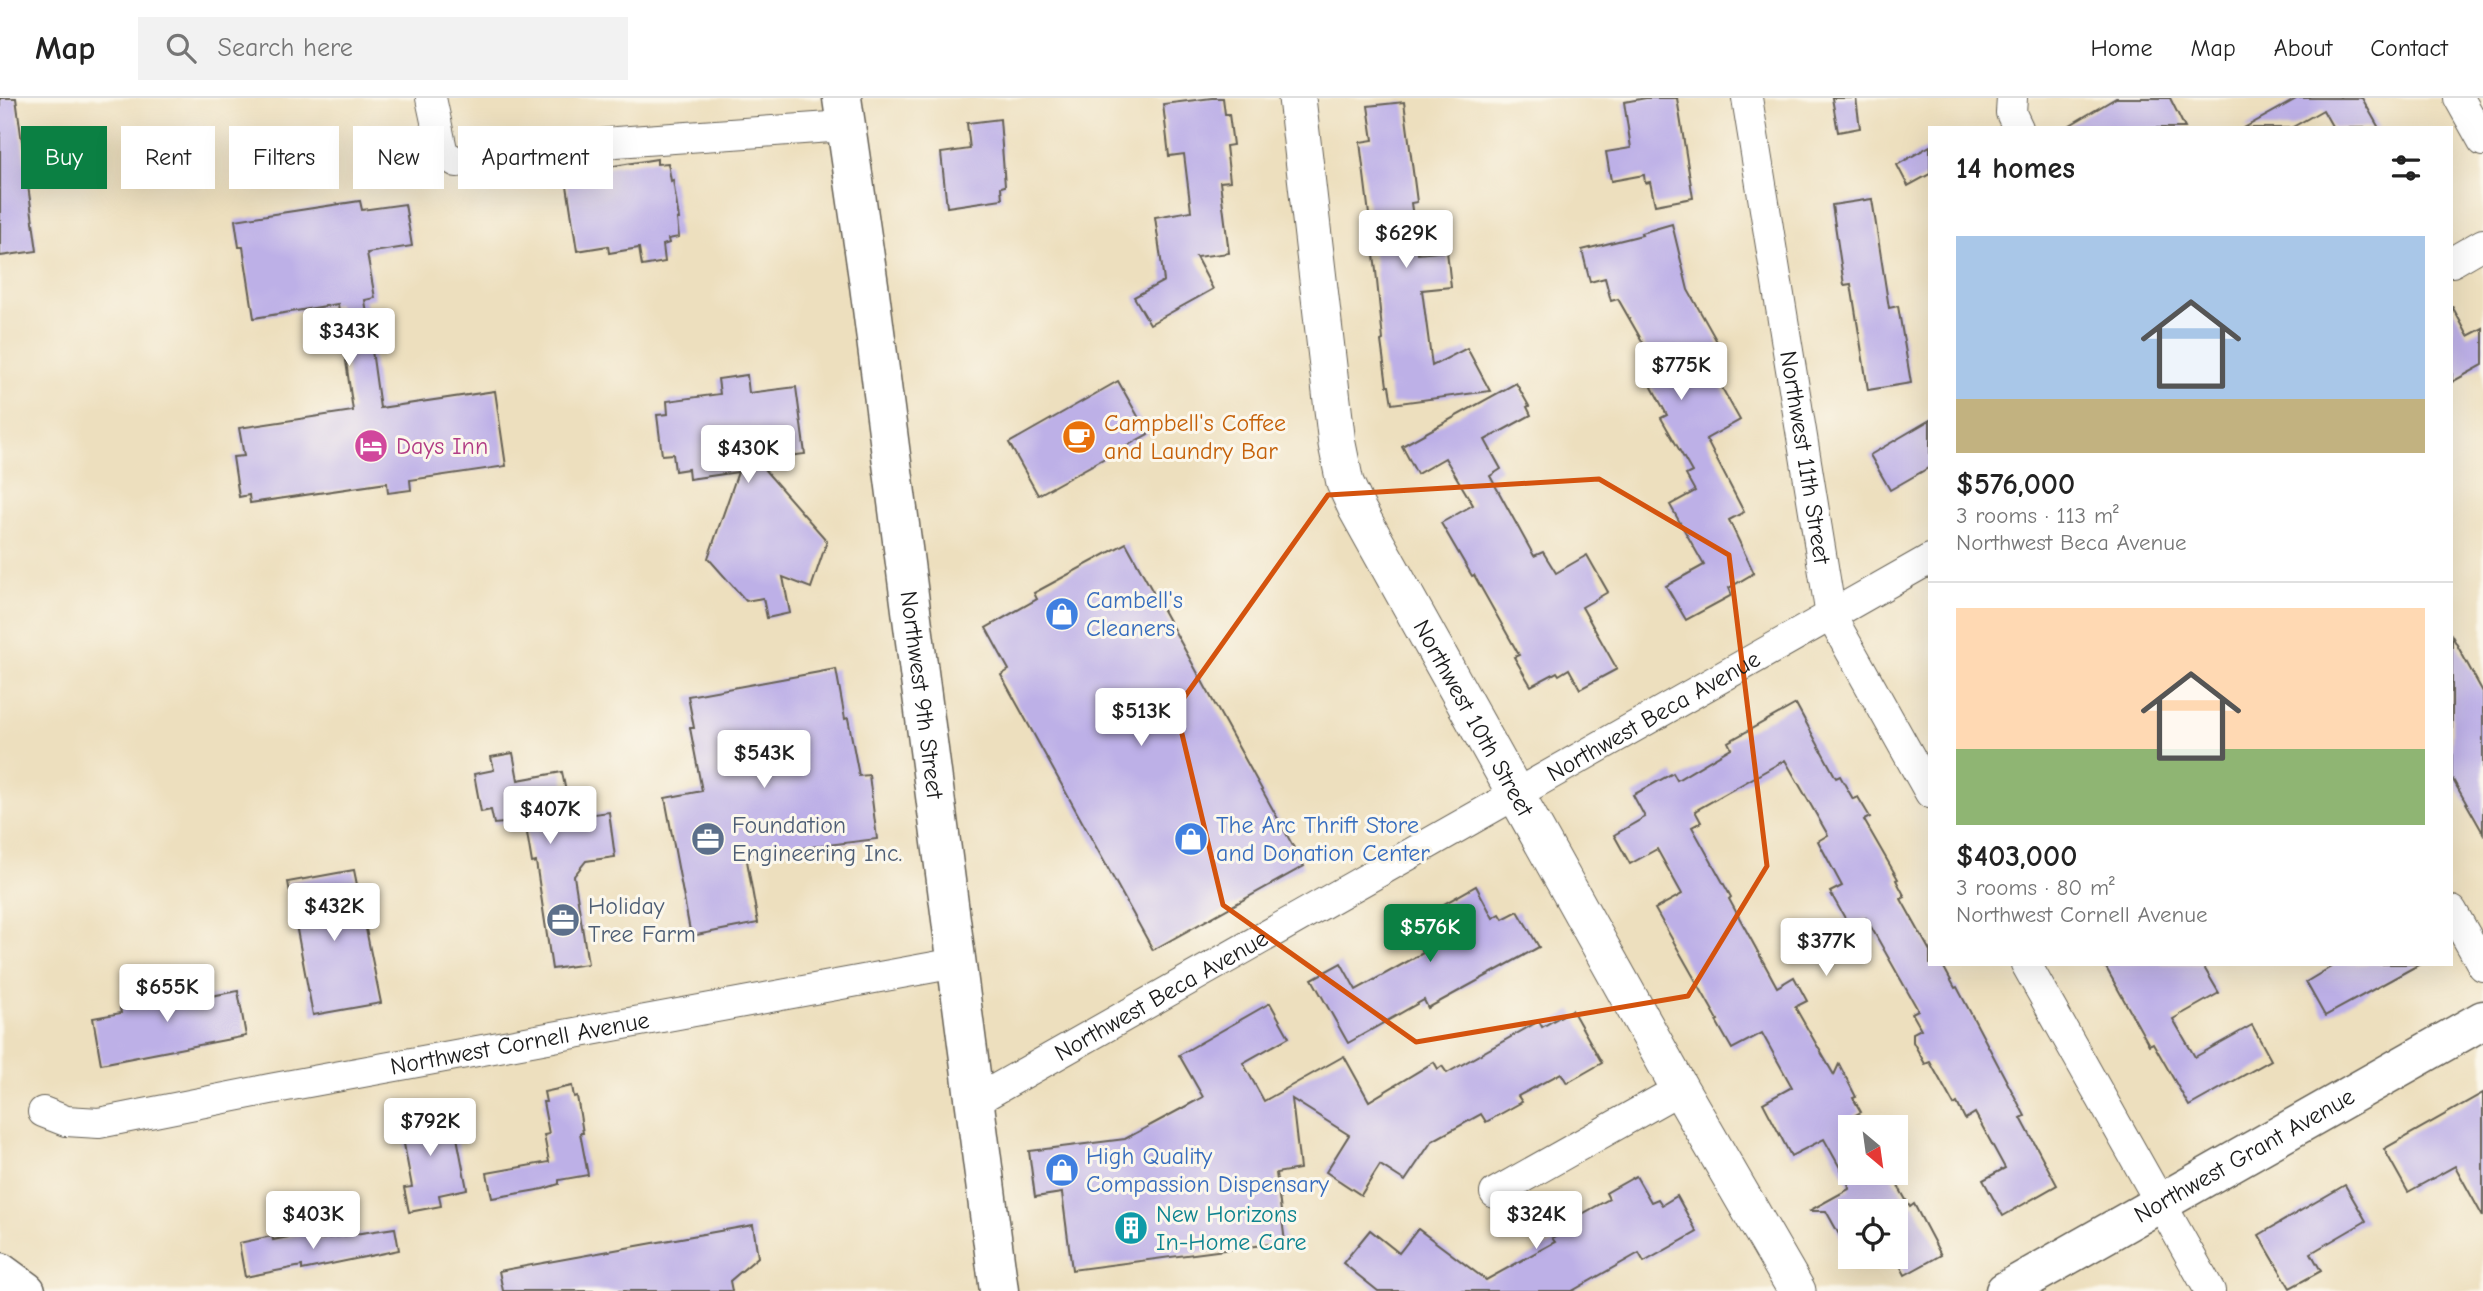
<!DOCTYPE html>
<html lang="en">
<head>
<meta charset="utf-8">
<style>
  :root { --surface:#fff; --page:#f2f2f2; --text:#222; --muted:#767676; --line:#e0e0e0; --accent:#0b8043 }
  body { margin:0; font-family:"Comic Neue",sans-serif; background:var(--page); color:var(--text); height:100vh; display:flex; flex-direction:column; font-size:26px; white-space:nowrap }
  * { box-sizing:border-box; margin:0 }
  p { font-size:23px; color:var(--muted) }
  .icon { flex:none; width:38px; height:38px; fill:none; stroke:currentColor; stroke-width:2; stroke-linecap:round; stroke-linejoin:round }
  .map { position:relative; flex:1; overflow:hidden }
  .details { position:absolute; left:1928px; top:28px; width:525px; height:840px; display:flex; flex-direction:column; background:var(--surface); border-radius:0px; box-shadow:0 7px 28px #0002 }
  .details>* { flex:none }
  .top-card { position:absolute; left:21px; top:28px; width:665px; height:63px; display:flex; gap:14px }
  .needle { width:46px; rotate:151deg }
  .fabs { position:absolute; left:1838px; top:1017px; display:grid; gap:14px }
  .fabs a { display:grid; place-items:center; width:70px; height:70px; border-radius:0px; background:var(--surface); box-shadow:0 7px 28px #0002; font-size:35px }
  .price { position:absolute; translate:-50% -60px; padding:0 16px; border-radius:7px; background:#fff; color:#222; font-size:23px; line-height:46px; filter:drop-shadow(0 2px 4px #0008) }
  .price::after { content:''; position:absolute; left:50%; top:42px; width:21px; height:16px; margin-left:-10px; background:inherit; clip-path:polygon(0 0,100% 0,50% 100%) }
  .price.on { background:var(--accent); color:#fff }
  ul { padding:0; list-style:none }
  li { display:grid; align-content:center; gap:14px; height:371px; padding:0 28px }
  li+li { border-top:2px solid var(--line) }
  li span { display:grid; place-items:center; height:217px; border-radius:0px; color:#555 }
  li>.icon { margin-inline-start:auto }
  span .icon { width:126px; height:126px; fill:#fffc; stroke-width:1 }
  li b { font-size:30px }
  h2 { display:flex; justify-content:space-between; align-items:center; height:84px; padding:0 28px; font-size:30px }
  .chip { padding:0 24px; border-radius:0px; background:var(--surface); box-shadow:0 7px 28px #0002; font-size:24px; line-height:63px }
  .chip.on { background:var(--accent); color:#fff }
  header { display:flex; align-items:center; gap:42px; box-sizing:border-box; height:98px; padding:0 35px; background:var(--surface); border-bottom:2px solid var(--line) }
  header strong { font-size:33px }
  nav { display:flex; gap:38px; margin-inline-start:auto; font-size:24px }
  .search { width:490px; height:63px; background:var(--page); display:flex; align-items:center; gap:18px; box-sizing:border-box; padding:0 24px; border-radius:0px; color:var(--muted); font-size:26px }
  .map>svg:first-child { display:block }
  .building { fill:#bdb0e7 }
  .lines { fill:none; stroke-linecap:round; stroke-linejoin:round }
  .minor-casing { stroke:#656055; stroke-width:32 }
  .tertiary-casing { stroke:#656055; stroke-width:39 }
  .secondary-casing { stroke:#656055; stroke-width:41 }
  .primary-casing { stroke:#656055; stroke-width:41 }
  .trunk-casing { stroke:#656055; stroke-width:41 }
  .minor { stroke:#fff; stroke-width:30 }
  .tertiary { stroke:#fff; stroke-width:37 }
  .secondary { stroke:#fff; stroke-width:38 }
  .primary { stroke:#fff; stroke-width:38 }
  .trunk { stroke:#fff; stroke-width:38 }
  .marked { fill:none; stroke:#d4530e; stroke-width:5; stroke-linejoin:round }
  .labels { text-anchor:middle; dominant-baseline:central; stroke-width:6; stroke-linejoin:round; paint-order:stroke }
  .food-label { font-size:24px; fill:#c56008; stroke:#fbf7ec; text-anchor:start }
  .hotel-label { font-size:24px; fill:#b23c85; stroke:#fbf7ec; text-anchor:start }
  .street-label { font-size:24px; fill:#1c1c1c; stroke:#fbf7ec }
  .shop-label { font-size:24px; fill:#366cbe; stroke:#fbf7ec; text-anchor:start }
  .service-label { font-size:24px; fill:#4e5e75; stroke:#fbf7ec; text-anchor:start }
  .culture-label { font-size:24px; fill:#0d838f; stroke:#fbf7ec; text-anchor:start }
</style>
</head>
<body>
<header>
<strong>Map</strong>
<div class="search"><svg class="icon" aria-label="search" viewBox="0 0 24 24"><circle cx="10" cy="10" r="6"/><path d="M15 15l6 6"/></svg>Search here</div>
<nav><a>Home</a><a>Map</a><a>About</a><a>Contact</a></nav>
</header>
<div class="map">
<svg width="2483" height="1193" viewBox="0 0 2483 1193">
  <rect width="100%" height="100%" fill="#fbf7ec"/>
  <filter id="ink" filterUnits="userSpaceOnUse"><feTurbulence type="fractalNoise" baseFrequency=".0143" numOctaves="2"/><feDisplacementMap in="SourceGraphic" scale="14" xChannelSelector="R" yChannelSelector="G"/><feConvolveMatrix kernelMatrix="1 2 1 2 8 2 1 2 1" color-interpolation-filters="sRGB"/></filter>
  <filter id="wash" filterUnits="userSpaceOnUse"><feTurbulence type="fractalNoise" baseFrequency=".00686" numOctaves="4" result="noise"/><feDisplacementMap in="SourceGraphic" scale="28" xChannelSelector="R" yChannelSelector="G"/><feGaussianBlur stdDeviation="1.57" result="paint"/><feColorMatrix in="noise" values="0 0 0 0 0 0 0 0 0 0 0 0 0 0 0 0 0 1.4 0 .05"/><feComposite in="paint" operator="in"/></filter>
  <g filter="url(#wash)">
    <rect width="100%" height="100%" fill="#eddfbe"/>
    <g id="blocks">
      <g class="building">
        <polygon points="0,0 16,0 37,153 0,158"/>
        <polygon points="1212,0 1223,0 1225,16 1229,16 1233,47 1226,48 1230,83 1220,84 1229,155 1196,159 1213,191 1150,226 1134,199 1164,183 1155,119 1191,113 1184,56 1169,58 1163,6"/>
        <polygon points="1646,0 1677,0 1693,100 1655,107 1650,84 1645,85 1644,77 1611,83 1606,54 1631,50 1624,4"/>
        <polygon points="1832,0 1856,0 1860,30 1838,34"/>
        <polygon points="2116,0 2170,0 2185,30 2065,30"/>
        <polygon points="2298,0 2362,0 2379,30 2333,30 2323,12 2291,30 2244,30"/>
        <polygon points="1404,4 1417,104 1411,105 1418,156 1447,153 1451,189 1422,192 1432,268 1467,250 1490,293 1392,306 1389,288 1387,288 1381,243 1383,242 1376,173 1360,44 1373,42 1368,8"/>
        <polygon points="1000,21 1005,88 1001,89 1002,101 947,109 941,55 970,51 967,25"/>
        <polygon points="1930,48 1930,76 1908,88 1897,67"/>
        <polygon points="657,61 657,66 668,65 671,83 673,82 679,121 677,121 679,139 668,141 669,145 663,147 665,164 642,168 639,150 609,155 608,148 577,153 566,81 596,76 595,71"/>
        <polygon points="1872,101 1889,210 1898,208 1911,285 1868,292 1851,186 1844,187 1832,107"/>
        <polygon points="360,103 362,112 405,106 412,148 367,155 375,200 365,202 380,310 495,293 506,368 410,382 411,392 388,395 387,385 250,405 249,397 239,399 233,359 244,358 239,330 353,313 338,206 254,220 243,149 239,149 235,122"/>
        <polygon points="1672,126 1688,192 1719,247 1703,256 1740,322 1706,341 1744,414 1729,422 1754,475 1729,490 1732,497 1686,522 1666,488 1704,467 1670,407 1695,393 1686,377 1692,374 1661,320 1667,317 1646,278 1658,271 1618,201 1611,203 1605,180 1590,184 1582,152 1642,137 1641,135"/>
        <polygon points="2452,208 2468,238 2483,230 2483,267 2452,284"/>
        <polygon points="747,277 749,295 796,289 805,356 756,362 827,443 811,490 783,479 790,515 767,520 763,500 746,503 708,460 738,374 689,381 688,371 675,373 673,356 662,357 657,317 668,316 667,303 720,296 718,281"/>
        <polygon points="1118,283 1148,336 1038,397 1009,345"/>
        <polygon points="1516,285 1529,308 1527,309 1531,317 1485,342 1501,371 1490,378 1534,458 1543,454 1556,475 1587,457 1608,494 1582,509 1617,571 1580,591 1569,571 1559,577 1557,574 1531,588 1514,559 1519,557 1474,477 1472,478 1441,425 1473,407 1445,360 1417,376 1402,348"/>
        <polygon points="1930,322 1930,369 1890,392 1870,357"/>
        <polygon points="1126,445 1304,768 1153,852 1001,577 1009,572 986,530 1037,501 1034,495"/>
        <polygon points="2452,538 2483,594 2483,735 2452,680"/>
        <polygon points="836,571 845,621 848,620 859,678 869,677 877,741 746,757 758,825 691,838 665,700 702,693 690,630 694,630 688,598"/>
        <polygon points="1796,606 1836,680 1840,678 1853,701 1858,699 1870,719 1864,722 1898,781 1896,782 1905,799 1901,801 1930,853 1930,866 1942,866 1955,890 1957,889 2025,1018 2021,1020 2057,1087 2003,1118 1983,1082 2005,1070 1975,1015 1965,1021 1957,1005 1954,1007 1930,964 1925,966 1913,944 1913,935 1921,931 1912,915 1918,912 1866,820 1850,829 1830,794 1842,788 1818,743 1828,737 1785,662 1695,713 1701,724 1692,729 1731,799 1729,801 1777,889 1794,879 1807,903 1795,909 1834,977 1839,966 1856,999 1853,1000 1861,1014 1850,1020 1850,1074 1890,1074 1910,1109 1914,1106 1941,1157 1905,1177 1895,1158 1895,1117 1902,1113 1850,1113 1850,1156 1826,1113 1809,1113 1849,1091 1848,1084 1824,1041 1791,1058 1763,1005 1792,989 1762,935 1732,951 1716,923 1718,922 1655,811 1682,796 1657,751 1630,766 1614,737 1645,719 1633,697 1673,675 1677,682 1731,650 1728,644"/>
        <polygon points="513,655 518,682 562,674 571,719 609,714 615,759 586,763 574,778 588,866 552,871 536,764 532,765 525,723 494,726 491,712 481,714 474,676 494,672 491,659"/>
        <polygon points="354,772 381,905 313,917 288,784"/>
        <polygon points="1476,788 1493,820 1500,816 1503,821 1518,813 1539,849 1428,910 1424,902 1348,945 1312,881 1341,865 1356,892 1423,855 1407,827"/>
        <polygon points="2104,866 2202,866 2219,895 2173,921 2195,959 2252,927 2271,962 2189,1008 2153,945 2149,947"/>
        <polygon points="2336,866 2420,866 2325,918 2306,884"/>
        <polygon points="181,889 184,903 238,893 246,938 101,966 93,920 121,915 120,910 126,909 124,899"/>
        <polygon points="1270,905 1289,939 1243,965 1264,1003 1344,958 1369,1003 1434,964 1438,971 1442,968 1447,975 1539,923 1542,929 1572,912 1602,965 1567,985 1561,975 1518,998 1522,1004 1486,1024 1481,1016 1432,1043 1405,1083 1380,1067 1361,1097 1326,1074 1349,1037 1292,1001 1300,1071 1276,1075 1285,1144 1072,1172 1062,1095 1035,1099 1029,1053 1125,1041 1203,999 1179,957"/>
        <polygon points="572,988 574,999 577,998 583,1035 580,1035 588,1077 559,1082 559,1086 543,1091 492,1100 487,1075 549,1064 544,1037 549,1036 543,1004 546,1004 544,994"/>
        <polygon points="2483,995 2483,1119 2455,1068 2408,1094 2384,1051"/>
        <polygon points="423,1003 427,1023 438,1020 439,1027 454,1024 467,1091 439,1097 441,1108 409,1114 404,1090 412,1089 397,1008"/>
        <polygon points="1636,1078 1651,1104 1658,1101 1662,1107 1677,1098 1697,1134 1644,1164 1639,1155 1572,1193 1378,1193 1343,1165 1370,1132 1399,1155 1418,1131 1486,1182 1555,1144 1552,1140 1567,1131 1564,1126 1609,1101 1606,1095"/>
        <polygon points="2345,1087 2366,1123 2311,1155 2321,1173 2290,1190 2259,1137"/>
        <polygon points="753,1127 758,1159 730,1183 732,1193 503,1193 499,1173"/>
        <polygon points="395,1130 399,1152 302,1172 302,1168 245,1179 239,1145 272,1138 273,1142 313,1134 315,1142"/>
      </g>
    </g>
  </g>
  <g filter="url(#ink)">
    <use href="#blocks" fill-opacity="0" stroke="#656055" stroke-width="2"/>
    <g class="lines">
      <g class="minor-casing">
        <g id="minor">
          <polyline points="431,0 443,56 457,64 616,44 845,28"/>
          <path id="s1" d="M1747 0 1831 518 1930 695"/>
          <polyline points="2012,0 2011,15 2018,30"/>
          <polyline points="2459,0 2483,43"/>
          <polyline points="2452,164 2483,146"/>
          <polyline points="2452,813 2483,868"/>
          <polyline points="2026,866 2210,1193"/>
          <path id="s2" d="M975 1003 1930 461"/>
          <path id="s3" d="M43 1014 66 1023 99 1025 270 991 956 865"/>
          <polyline points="1495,1095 1680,991"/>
        </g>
      </g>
      <g class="tertiary-casing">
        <g id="tertiary">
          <path id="s4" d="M1297 0 1337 346 1345 385 1357 411 1680 991 1797 1193"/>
        </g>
      </g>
      <g class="secondary-casing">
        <g id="secondary">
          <path id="s5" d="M2005 1193 2483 922"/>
        </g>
      </g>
      <g class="primary-casing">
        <g id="primary">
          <path id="s6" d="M842 0 869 187 999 1193"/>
        </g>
      </g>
      <g class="trunk-casing">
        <polyline id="trunk" points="0,1174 26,1193"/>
      </g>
      <use href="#minor" class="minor"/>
      <use href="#tertiary" class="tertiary"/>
      <use href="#secondary" class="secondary"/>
      <use href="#primary" class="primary"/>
      <use href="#trunk" class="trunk"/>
    </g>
  </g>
  <path class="marked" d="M1599 381 1729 457 1767 768 1688 898 1416 944 1223 807 1176 611 1328 397Z"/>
  <defs>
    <g id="cafe-disc" transform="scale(1.75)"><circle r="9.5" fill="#e8710a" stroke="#fbf7ec"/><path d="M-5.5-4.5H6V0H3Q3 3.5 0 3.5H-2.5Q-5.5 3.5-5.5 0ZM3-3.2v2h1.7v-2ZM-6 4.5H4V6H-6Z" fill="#fff"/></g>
    <g id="hotel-disc" transform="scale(1.75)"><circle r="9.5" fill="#d1479c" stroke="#fbf7ec"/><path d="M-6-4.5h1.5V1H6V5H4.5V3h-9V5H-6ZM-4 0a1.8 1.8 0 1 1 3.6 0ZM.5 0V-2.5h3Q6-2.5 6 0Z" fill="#fff"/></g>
    <g id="shop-disc" transform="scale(1.75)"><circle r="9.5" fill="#3f7fe0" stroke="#fbf7ec"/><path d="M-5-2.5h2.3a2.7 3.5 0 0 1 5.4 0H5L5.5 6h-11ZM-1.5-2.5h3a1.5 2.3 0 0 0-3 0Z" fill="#fff"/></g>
    <g id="office-disc" transform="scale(1.75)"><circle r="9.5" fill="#5c6f8a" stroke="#fbf7ec"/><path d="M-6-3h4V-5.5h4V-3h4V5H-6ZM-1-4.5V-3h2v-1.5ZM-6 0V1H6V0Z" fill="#fff"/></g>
    <g id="building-disc" transform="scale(1.75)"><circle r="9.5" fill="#0f9aa8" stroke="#fbf7ec"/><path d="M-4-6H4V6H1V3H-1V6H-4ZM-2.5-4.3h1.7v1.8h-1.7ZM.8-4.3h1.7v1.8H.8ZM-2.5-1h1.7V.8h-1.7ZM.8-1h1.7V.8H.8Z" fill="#fff"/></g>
  </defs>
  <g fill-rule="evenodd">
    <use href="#cafe-disc" x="1079" y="339"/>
    <use href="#hotel-disc" x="371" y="348"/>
    <use href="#shop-disc" x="1062" y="516"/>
    <use href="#office-disc" x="708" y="741"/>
    <use href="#shop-disc" x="1191" y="741"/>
    <use href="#office-disc" x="563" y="822"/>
    <use href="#shop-disc" x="1062" y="1072"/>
    <use href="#building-disc" x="1131" y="1130"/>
  </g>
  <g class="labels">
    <g class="food-label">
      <text x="1104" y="325">Campbell's Coffee<tspan x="1104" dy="28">and Laundry Bar</tspan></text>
    </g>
    <g class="hotel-label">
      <text x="396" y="348">Days Inn</text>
    </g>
    <g class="street-label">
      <text stroke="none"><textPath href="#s1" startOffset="364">Northwest 11th Street</textPath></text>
      <text stroke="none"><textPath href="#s6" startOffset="602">Northwest 9th Street</textPath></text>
      <text stroke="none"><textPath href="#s2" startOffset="780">Northwest Beca Avenue</textPath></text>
      <text stroke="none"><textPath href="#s4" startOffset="656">Northwest 10th Street</textPath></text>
      <text stroke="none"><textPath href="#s2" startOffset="214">Northwest Beca Avenue</textPath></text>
      <text stroke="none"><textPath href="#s3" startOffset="486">Northwest Cornell Avenue</textPath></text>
      <text stroke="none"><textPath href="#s5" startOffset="275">Northwest Grant Avenue</textPath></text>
    </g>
    <g class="shop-label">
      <text x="1086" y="502">Cambell's<tspan x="1086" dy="28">Cleaners</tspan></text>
      <text x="1216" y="727">The Arc Thrift Store<tspan x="1216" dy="28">and Donation Center</tspan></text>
      <text x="1086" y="1058">High Quality<tspan x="1086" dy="28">Compassion Dispensary</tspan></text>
    </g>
    <g class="service-label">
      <text x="732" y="727">Foundation<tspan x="732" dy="28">Engineering Inc.</tspan></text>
      <text x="588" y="808">Holiday<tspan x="588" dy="28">Tree Farm</tspan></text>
    </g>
    <g class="culture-label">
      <text x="1156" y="1116">New Horizons<tspan x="1156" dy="28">In-Home Care</tspan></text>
    </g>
  </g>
</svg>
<div class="fabs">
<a><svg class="needle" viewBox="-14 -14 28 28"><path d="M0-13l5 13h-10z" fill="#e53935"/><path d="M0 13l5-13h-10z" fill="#767676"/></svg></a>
<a><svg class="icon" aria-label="locate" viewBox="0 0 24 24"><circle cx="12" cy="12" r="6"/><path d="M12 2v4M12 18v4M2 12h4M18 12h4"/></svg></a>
</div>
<b class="price" style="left:1406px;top:172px">$629K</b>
<b class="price" style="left:349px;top:270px">$343K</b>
<b class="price" style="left:1681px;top:304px">$775K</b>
<b class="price" style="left:748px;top:387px">$430K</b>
<b class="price" style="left:1141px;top:650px">$513K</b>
<b class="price" style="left:764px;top:692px">$543K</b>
<b class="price" style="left:550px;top:748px">$407K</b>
<b class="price" style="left:334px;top:845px">$432K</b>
<b class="price on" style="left:1430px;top:866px">$576K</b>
<b class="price" style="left:1826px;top:880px">$377K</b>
<b class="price" style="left:167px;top:926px">$655K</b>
<b class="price" style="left:430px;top:1060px">$792K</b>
<b class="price" style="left:313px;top:1153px">$403K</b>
<b class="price" style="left:1536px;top:1153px">$324K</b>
<div class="top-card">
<a class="chip on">Buy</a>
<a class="chip">Rent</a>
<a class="chip">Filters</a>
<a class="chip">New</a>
<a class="chip">Apartment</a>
</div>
<section class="details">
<h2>14 homes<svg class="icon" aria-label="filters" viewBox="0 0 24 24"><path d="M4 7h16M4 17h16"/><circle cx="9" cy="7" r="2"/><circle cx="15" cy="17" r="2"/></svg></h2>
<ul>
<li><span style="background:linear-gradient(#a9c7e8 75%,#c2b280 0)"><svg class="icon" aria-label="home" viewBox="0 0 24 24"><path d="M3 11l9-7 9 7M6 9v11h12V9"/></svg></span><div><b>$576,000</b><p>3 rooms · 113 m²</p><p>Northwest Beca Avenue</p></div></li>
<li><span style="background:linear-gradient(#ffd9b3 65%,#8fb573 0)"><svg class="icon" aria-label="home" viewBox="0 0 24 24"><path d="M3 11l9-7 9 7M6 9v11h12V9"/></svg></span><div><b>$403,000</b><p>3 rooms · 80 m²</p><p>Northwest Cornell Avenue</p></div></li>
</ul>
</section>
</div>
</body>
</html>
